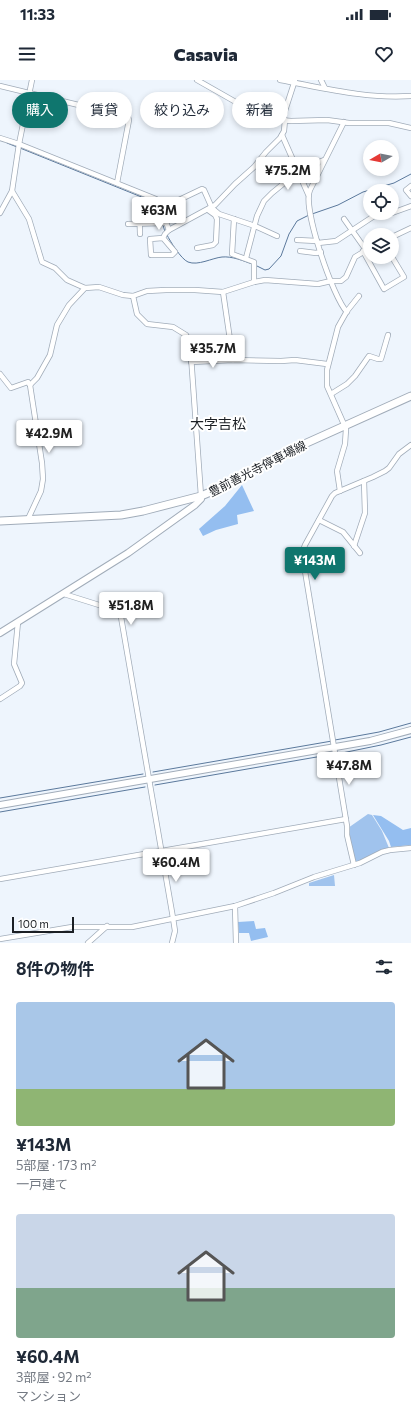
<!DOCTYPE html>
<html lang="ja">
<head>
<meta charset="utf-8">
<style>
  :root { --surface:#fff; --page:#f6f6f7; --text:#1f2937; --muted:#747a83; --accent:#0f766e }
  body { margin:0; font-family:Commissioner,"Noto Sans JP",sans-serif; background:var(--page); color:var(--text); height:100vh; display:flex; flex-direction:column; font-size:15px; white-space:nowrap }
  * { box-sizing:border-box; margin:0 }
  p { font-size:13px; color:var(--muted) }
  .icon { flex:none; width:22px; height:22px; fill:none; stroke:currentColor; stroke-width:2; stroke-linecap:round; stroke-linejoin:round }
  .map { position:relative; height:863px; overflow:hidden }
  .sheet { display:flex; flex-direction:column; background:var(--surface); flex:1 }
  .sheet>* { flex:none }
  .guide { position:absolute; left:12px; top:12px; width:387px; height:36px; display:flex; gap:8px }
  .needle { width:26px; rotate:260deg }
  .controls { position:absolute; left:363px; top:60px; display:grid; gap:8px }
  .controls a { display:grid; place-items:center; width:36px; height:36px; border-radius:50%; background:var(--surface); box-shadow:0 2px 6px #0003; font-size:20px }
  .scale { position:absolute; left:12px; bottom:10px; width:62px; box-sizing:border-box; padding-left:4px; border:2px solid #1b1f24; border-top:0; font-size:11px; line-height:14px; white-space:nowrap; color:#1b1f24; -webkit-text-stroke:3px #fff; paint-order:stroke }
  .price { position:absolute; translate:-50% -34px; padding:0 9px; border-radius:4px; background:#fff; color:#222; font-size:13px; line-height:26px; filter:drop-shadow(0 1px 2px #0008) }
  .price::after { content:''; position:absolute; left:50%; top:24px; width:12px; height:9px; margin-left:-6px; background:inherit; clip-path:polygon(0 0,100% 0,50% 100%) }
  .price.on { background:var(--accent); color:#fff }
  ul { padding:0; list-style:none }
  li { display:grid; align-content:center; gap:8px; height:212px; padding:0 16px }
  li span { display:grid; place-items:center; height:124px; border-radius:4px; color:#555 }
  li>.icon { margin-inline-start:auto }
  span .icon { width:72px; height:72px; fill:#fffc; stroke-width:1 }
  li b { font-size:17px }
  h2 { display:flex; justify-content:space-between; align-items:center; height:48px; padding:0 16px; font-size:17px }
  .pill { padding:0 14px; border-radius:18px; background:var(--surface); box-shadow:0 2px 6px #0003; font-size:14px; line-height:36px }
  .pill.on { background:var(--accent); color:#fff }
  .status { display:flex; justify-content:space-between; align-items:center; height:28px; padding:0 20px; background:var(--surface); direction:ltr }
  .status svg { height:11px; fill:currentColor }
  header { display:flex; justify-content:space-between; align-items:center; height:52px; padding:0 16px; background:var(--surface); font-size:18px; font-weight:800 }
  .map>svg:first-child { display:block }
  .green { fill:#a0c3ed }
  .forest { fill:#94bef0 }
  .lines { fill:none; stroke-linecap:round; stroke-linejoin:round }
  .stream { stroke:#5b799c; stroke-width:1 }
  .minor-casing { stroke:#a1acb9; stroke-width:6 }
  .tertiary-casing { stroke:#a1acb9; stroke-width:8 }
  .secondary-casing { stroke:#a1acb9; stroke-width:9 }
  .minor { stroke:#fff; stroke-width:4.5 }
  .tertiary { stroke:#fff; stroke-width:6 }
  .secondary { stroke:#fff; stroke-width:7 }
  .labels { text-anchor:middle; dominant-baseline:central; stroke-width:4; stroke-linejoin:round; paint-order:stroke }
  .street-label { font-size:12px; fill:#1b1f24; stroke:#fff }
  .quarter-label { font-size:14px; fill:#1b1f24; stroke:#fff }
</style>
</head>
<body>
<div class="status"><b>11:33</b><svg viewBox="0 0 49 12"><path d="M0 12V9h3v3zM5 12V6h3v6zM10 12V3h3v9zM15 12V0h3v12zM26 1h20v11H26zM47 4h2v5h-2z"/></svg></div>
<header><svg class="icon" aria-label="menu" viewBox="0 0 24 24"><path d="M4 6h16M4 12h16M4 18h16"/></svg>Casavia<svg class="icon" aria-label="heart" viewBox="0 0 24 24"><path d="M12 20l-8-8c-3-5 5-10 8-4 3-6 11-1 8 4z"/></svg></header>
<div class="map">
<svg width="411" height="863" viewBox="0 0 411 863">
  <rect width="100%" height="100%" fill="#eef5fd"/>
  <g class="green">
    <polygon points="368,734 372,735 382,751 389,768 381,770 358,782 355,783 350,764 348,748"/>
    <polygon points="334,795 335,806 309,806 309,803"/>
  </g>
  <g class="forest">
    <polygon points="242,405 254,431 237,435 238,444 216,450 203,456 199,449 225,426"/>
    <polygon points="373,735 381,736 403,750 411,748 411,765 391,767 389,761"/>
    <polygon points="254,841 256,849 265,848 268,857 251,861 249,853 239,853 238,842"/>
  </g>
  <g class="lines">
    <g class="stream">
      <polyline points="7,63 17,67"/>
      <polyline points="20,68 154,122 162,140"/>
      <polyline points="312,134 338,125 363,112 394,103 411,94"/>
      <polyline points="163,145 165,152"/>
      <path d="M167 155C170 161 181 179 188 182 198 186 212 178 222 177 232 176 244 181 252 184"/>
      <polyline points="255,185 265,190 269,189 281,176 289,154 297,141 309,135"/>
      <polyline points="335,660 379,652 411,643"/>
      <polyline points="337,674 381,665 411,657"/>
      <polyline points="153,692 332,661"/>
      <polyline points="155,705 334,674"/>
      <polyline points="0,718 143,694"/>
      <polyline points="0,732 145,707"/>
    </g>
    <g class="minor-casing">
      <g id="minor">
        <polyline points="32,0 19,64 12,111 29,139 42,182 55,188 67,200 85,208"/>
        <polyline points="197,0 241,25 280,40 291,41 327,40 349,43 389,43 411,48"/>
        <path d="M280 0C324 8 366 19 411 16"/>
        <polyline points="321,0 325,8"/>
        <polyline points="0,6 128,37 129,40 117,103"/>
        <polyline points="282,40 295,0"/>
        <path d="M344 42 310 110C302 127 333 218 347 232"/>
        <polyline points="282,55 308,114"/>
        <polyline points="0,58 19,64 156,119 158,121 169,150 215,125 235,104 254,87 266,72 280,58 284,51 285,40"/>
        <polyline points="411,106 406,110 411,116"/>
        <polyline points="139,124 140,154"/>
        <polyline points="160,129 202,109 204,110 212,128 219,134 255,146 277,156"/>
        <polyline points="0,133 12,111"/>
        <polyline points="392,133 411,126"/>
        <polyline points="234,139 232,174 254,182 254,202"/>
        <polyline points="344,139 366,170"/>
        <polyline points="128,144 166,143"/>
        <polyline points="392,157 411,148"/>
        <polyline points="163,158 150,159 151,175 172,175 175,172 163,158 165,154 169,150"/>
        <polyline points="297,160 317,161"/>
        <polyline points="318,163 336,161 374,136 391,133"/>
        <polyline points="197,168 213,165 216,162 217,139 215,135 208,130"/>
        <polyline points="300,171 316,173 321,172"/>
        <polyline points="363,171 384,209 404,197 392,177"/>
        <polyline points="246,178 257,136 264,121 272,113 300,90 324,80"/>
        <polyline points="223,212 233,280"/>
        <polyline points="133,216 137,234 147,244 173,247 186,255 190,262 201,416"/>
        <polyline points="191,282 233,280 281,281 295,280 327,284"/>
        <polyline points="0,294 11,308 28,302 30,305"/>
        <polyline points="30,305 37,298 50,275 57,245 69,225 85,208 99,207 123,215 133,216 147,211 166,210 195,210 223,212 254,202 265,200 318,204 331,201 341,201 346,197 355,177 370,168"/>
        <polyline points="331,314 347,304 355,296 369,276 378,279 381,279 388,255"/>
        <polyline points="340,411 337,391 345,364 346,349 327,306 327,290 338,247 347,231 359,216"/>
        <polyline points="28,439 41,411 43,399 42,383 30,305"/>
        <polyline points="319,440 343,452 360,473"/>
        <polyline points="354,466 365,433 364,401"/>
        <polyline points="64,514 115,530 119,532 121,537 173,838 175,851 172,863"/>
        <polyline points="0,619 20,606 22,603 14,584 18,542"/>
        <polyline points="354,785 347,755 347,746 302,473 305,465 332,416 335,413 373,397 385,391 389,388 399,374 411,365"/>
        <polyline points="0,799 346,739"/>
        <polyline points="235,826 236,863"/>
        <polyline points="0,859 72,847 132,847 235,826 274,813 314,797 360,783 382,772 390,770 411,768"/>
        <polyline points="88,863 107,846"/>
      </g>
    </g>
    <g class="tertiary-casing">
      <g id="tertiary">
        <polyline points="0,553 128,473 195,425 201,419 201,416"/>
        <polyline points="0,725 370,661 411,650"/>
      </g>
    </g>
    <g class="secondary-casing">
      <polyline id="secondary" points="0,441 121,435 143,431 201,416 215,410 291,370 411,316"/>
    </g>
    <use href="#minor" class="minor"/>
    <use href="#tertiary" class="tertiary"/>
    <use href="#secondary" class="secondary"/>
  </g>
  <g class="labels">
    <g class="street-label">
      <text transform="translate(257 388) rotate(-27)">豊前善光寺停車場線</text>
    </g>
    <g class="quarter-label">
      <text x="218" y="343">大字吉松</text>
    </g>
  </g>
</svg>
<div class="controls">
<a><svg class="needle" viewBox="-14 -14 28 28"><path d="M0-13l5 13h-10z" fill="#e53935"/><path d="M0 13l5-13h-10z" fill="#747a83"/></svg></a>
<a><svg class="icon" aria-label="locate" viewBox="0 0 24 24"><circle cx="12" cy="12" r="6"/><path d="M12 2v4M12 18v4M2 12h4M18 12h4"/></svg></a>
<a><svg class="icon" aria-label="layers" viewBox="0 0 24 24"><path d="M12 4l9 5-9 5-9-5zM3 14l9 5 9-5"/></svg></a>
</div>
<div class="scale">100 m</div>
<b class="price" style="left:288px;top:111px">¥75.2M</b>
<b class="price" style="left:159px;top:151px">¥63M</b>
<b class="price" style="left:213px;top:289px">¥35.7M</b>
<b class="price" style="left:49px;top:374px">¥42.9M</b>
<b class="price on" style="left:315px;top:501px">¥143M</b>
<b class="price" style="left:131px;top:546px">¥51.8M</b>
<b class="price" style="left:349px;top:706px">¥47.8M</b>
<b class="price" style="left:176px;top:803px">¥60.4M</b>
<div class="guide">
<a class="pill on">購入</a>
<a class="pill">賃貸</a>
<a class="pill">絞り込み</a>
<a class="pill">新着</a>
</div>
</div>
<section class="sheet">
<h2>8件の物件<svg class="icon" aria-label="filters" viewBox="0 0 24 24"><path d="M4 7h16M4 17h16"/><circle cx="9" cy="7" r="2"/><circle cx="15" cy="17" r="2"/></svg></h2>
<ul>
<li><span style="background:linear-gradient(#a9c7e8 70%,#8fb573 0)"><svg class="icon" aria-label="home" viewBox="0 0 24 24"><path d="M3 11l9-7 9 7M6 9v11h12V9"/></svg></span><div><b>¥143M</b><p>5部屋 · 173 m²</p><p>一戸建て</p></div></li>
<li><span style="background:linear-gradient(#c9d6e8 60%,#7fa58c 0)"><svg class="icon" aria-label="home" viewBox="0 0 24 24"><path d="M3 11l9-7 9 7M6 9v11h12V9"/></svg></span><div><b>¥60.4M</b><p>3部屋 · 92 m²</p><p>マンション</p></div></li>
</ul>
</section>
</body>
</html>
